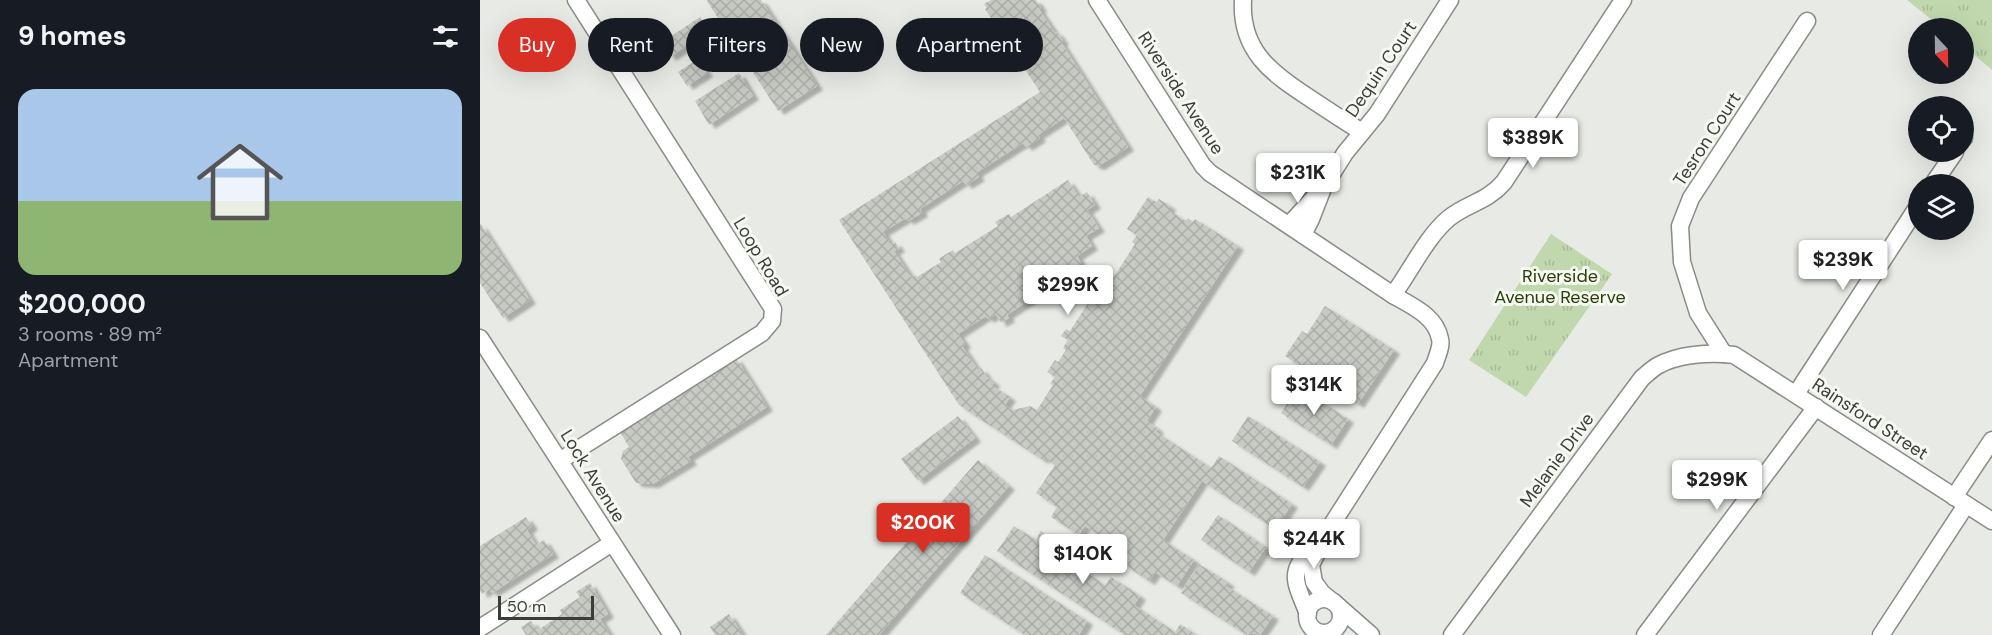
<!DOCTYPE html>
<html lang="en">
<head>
<meta charset="utf-8">
<style>
  :root { --surface:#171b24; --page:#20242c; --text:#f1f3f6; --muted:#9ea1a6; --line:#363941; --accent:#d93025 }
  body { margin:0; font-family:"DM Sans",sans-serif; background:var(--page); color:var(--text); height:100vh; display:flex; flex-direction:column; font-size:22px; white-space:nowrap }
  * { box-sizing:border-box; margin:0 }
  p { font-size:20px; color:var(--muted) }
  .icon { flex:none; width:33px; height:33px; fill:none; stroke:currentColor; stroke-width:2; stroke-linecap:round; stroke-linejoin:round }
  .map { position:relative; flex:1; overflow:hidden }
  .details { display:flex; flex-direction:column; background:var(--surface); width:480px }
  .details>* { flex:none }
  .guide { position:absolute; left:18px; top:18px; width:570px; height:54px; display:flex; gap:12px }
  .needle { width:39px; rotate:158deg }
  .tools { position:absolute; left:1428px; top:18px; display:grid; gap:12px }
  .tools a { display:grid; place-items:center; width:66px; height:66px; border-radius:50%; background:var(--surface); box-shadow:0 6px 24px #0002; font-size:30px }
  .scale { position:absolute; left:18px; bottom:15px; width:96px; box-sizing:border-box; padding-left:6px; border:3px solid #3b3d3a; border-top:0; font-size:16px; line-height:21px; white-space:nowrap; color:#3b3d3a; -webkit-text-stroke:4px #f5f9f2; paint-order:stroke }
  .price { position:absolute; translate:-50% -51px; padding:0 14px; border-radius:6px; background:#fff; color:#222; font-size:20px; line-height:39px; filter:drop-shadow(0 2px 3px #0008) }
  .price::after { content:''; position:absolute; left:50%; top:36px; width:18px; height:14px; margin-left:-9px; background:inherit; clip-path:polygon(0 0,100% 0,50% 100%) }
  .price.current { background:var(--accent); color:#fff }
  ul { padding:0; list-style:none }
  li { display:grid; align-content:center; gap:12px; height:318px; padding:0 18px }
  li+li { border-top:2px solid var(--line) }
  li span { display:grid; place-items:center; height:186px; border-radius:18px; color:#555 }
  li>.icon { margin-inline-start:auto }
  span .icon { width:108px; height:108px; fill:#fffc; stroke-width:1 }
  li b { font-size:26px }
  h2 { display:flex; justify-content:space-between; align-items:center; height:72px; padding:0 18px; font-size:26px }
  .tag { padding:0 21px; border-radius:27px; background:var(--surface); box-shadow:0 6px 24px #0002; font-size:21px; line-height:54px }
  .tag.current { background:var(--accent); color:#fff }
  main { display:flex; flex:1; min-height:0 }
  .map>svg:first-child { display:block }
  .park { fill:url(#park-tufts) }
  .building { fill:url(#building-cross-hatch); filter:url(#shadow) }
  .lines { fill:none; stroke-linecap:round; stroke-linejoin:round }
  .minor-casing { stroke:#898c86; stroke-width:19 }
  .minor { stroke:#fff; stroke-width:16 }
  .labels { text-anchor:middle; dominant-baseline:central; stroke-width:6; stroke-linejoin:round; paint-order:stroke }
  .street-label { font-size:18px; fill:#3b3d3a; stroke:#f5f9f2 }
  .park-label { font-size:18px; fill:#273f06; stroke:#f5f9f2 }
</style>
</head>
<body>
<main>
<section class="details">
<h2>9 homes<svg class="icon" aria-label="filters" viewBox="0 0 24 24"><path d="M4 7h16M4 17h16"/><circle cx="9" cy="7" r="2"/><circle cx="15" cy="17" r="2"/></svg></h2>
<ul>
<li><span style="background:linear-gradient(#a9c7e8 60%,#8fb573 0)"><svg class="icon" aria-label="home" viewBox="0 0 24 24"><path d="M3 11l9-7 9 7M6 9v11h12V9"/></svg></span><div><b>$200,000</b><p>3 rooms · 89 m²</p><p>Apartment</p></div></li>
</ul>
</section>
<div class="map">
<svg width="1512" height="635" viewBox="0 0 1512 635">
  <defs>
    <pattern id="park-tufts" width="24" height="20" patternUnits="userSpaceOnUse" patternTransform="scale(1.5)"><rect width="24" height="20" fill="#c1d8ae"/><path d="M3 7l-1-3M5 7V3M7 7l1-3M15 17l-1-3M17 17v-4M19 17l1-3" fill="none" stroke="#a7ba96"/></pattern>
    <pattern id="building-cross-hatch" width="8" height="8" patternUnits="userSpaceOnUse" patternTransform="scale(1.5)"><rect width="8" height="8" fill="#c6cac3"/><path d="M0 0l8 8M0 8l8-8" fill="none" stroke="#abaea8"/></pattern>
    <filter id="shadow"><feDropShadow dx="6" dy="4" stdDeviation="1.5" flood-color="#0004"/></filter>
  </defs>
  <rect width="100%" height="100%" fill="#e8ebe5"/>
  <g class="park">
    <polygon points="1427,0 1512,0 1512,70 1484,46 1484,28 1462,28"/>
    <polygon points="1071,234 1132,274 1046,397 989,360"/>
  </g>
  <g class="building">
    <polygon points="228,0 281,0 337,86 298,111 227,1"/>
    <polygon points="511,0 556,0 561,8 559,9 575,33 577,32 583,41 581,42 648,147 619,166 614,165 584,118 558,135 560,138 546,147 543,143 496,173 499,177 486,185 483,181 440,209 442,213 428,221 426,218 403,232 411,245 415,242 419,248 414,251 431,277 435,275 437,277 461,262 459,259 466,254 473,250 475,253 518,226 515,222 529,214 531,217 588,180 599,197 607,192 615,205 607,210 619,228 606,236 612,246 597,256 601,263 559,290 561,292 527,315 529,318 521,323 516,314 508,319 506,316 478,334 485,344 482,346 498,370 501,368 507,377 514,382 512,386 530,397 525,405 532,410 550,406 557,410 573,385 570,384 575,377 567,372 575,360 578,362 586,350 583,348 588,340 581,336 586,329 590,331 612,297 608,295 613,287 620,291 624,284 628,286 655,244 652,242 657,235 647,229 668,197 676,202 679,199 690,206 688,210 706,221 708,218 713,222 715,219 758,246 660,396 676,407 667,421 678,429 676,432 731,468 739,456 812,504 795,529 722,481 683,540 714,560 697,586 675,572 669,581 654,571 641,562 647,553 605,526 599,535 571,517 577,507 556,493 575,465 564,457 563,460 479,405 359,220 560,92 505,9 507,8 504,4"/>
    <polygon points="220,17 229,31 190,57 181,43"/>
    <polygon points="218,59 227,73 207,86 198,72"/>
    <polygon points="259,73 273,96 229,125 215,101"/>
    <polygon points="0,223 50,300 23,318 0,283"/>
    <polygon points="845,306 914,350 878,404 805,356 822,331 827,334"/>
    <polygon points="256,358 287,407 208,457 211,461 173,484 156,483 141,459 143,451 149,447 140,432"/>
    <polygon points="818,387 868,419 851,445 801,413"/>
    <polygon points="478,416 495,438 438,481 421,459"/>
    <polygon points="768,416 840,462 823,487 752,441"/>
    <polygon points="498,460 529,486 437,591 399,635 346,635"/>
    <polygon points="738,515 786,547 769,572 721,540"/>
    <polygon points="46,517 52,526 47,530 56,545 64,540 73,554 12,593 9,589 2,594 0,591 0,546"/>
    <polygon points="534,526 556,540 561,531 589,550 584,558 625,585 631,577 645,586 660,596 654,605 695,632 700,624 717,635 645,635 517,551"/>
    <polygon points="505,555 607,621 599,635 545,635 480,593"/>
    <polygon points="719,564 749,583 746,586 793,616 780,635 771,633 767,635 701,593"/>
    <polygon points="110,583 128,614 120,619 130,635 46,635 41,627 51,621 58,630 82,614 80,610 100,597 96,592"/>
    <polygon points="249,614 263,635 235,635 230,627"/>
  </g>
  <g class="lines">
    <g class="minor-casing">
      <g id="minor">
        <path d="M617 0 723 166 730 173 913 295C932 306 956 316 960 339 962 346 957 356 955 363L849 529 831 565 834 582 842 593 853 602"/>
        <path d="M763 0C760 50 791 73 828 97 846 109 864 121 882 132"/>
        <polyline points="1484,138 1484,137"/>
        <polyline points="1453,184 1475,152"/>
        <polyline points="809,225 838,193"/>
        <polyline points="823,235 831,219 843,188 865,153 897,114 970,0"/>
        <path d="M913 295C930 272 947 236 969 218 988 203 1007 202 1024 182L1143 0"/>
        <polyline points="0,338 192,635"/>
        <polyline points="1244,354 1218,313 1202,262 1200,226 1211,198 1327,21"/>
        <polyline points="1316,394 1438,206"/>
        <polyline points="81,460 282,333 292,321 293,309 96,0"/>
        <polyline points="1474,497 1512,440"/>
        <circle cx="844" cy="616" r="17"/>
        <polyline points="858,606 891,635"/>
        <path d="M828 614C814 578 807 574 836 543"/>
        <polyline points="0,628 132,543"/>
        <path d="M972 635 1162 378C1167 374 1172 369 1177 366 1198 354 1230 352 1254 355L1512 521"/>
        <polyline points="1165,635 1336,407"/>
        <polyline points="1401,635 1486,505"/>
      </g>
    </g>
    <use href="#minor" class="minor"/>
  </g>
  <g class="labels">
    <g class="street-label">
      <text transform="translate(901 69) rotate(-56)">Dequin Court</text>
      <text transform="translate(701 93) rotate(57)">Riverside Avenue</text>
      <text transform="translate(1227 139) rotate(-57)">Tesron Court</text>
      <text transform="translate(281 257) rotate(59)">Loop Road</text>
      <text transform="translate(1390 419) rotate(33)">Rainsford Street</text>
      <text transform="translate(1077 460) rotate(-54)">Melanie Drive</text>
      <text transform="translate(113 476) rotate(58)">Lock Avenue</text>
    </g>
    <g class="park-label">
      <text x="1080" y="276">Riverside<tspan x="1080" dy="21">Avenue Reserve</tspan></text>
    </g>
  </g>
</svg>
<div class="tools">
<a><svg class="needle" viewBox="-14 -14 28 28"><path d="M0-13l5 13h-10z" fill="#e53935"/><path d="M0 13l5-13h-10z" fill="#9ea1a6"/></svg></a>
<a><svg class="icon" aria-label="locate" viewBox="0 0 24 24"><circle cx="12" cy="12" r="6"/><path d="M12 2v4M12 18v4M2 12h4M18 12h4"/></svg></a>
<a><svg class="icon" aria-label="layers" viewBox="0 0 24 24"><path d="M12 4l9 5-9 5-9-5zM3 14l9 5 9-5"/></svg></a>
</div>
<div class="scale">50 m</div>
<b class="price" style="left:1053px;top:169px">$389K</b>
<b class="price" style="left:818px;top:204px">$231K</b>
<b class="price" style="left:1363px;top:291px">$239K</b>
<b class="price" style="left:588px;top:316px">$299K</b>
<b class="price" style="left:834px;top:416px">$314K</b>
<b class="price" style="left:1237px;top:511px">$299K</b>
<b class="price current" style="left:443px;top:554px">$200K</b>
<b class="price" style="left:834px;top:570px">$244K</b>
<b class="price" style="left:603px;top:585px">$140K</b>
<div class="guide">
<a class="tag current">Buy</a>
<a class="tag">Rent</a>
<a class="tag">Filters</a>
<a class="tag">New</a>
<a class="tag">Apartment</a>
</div>
</div>
</main>
</body>
</html>
